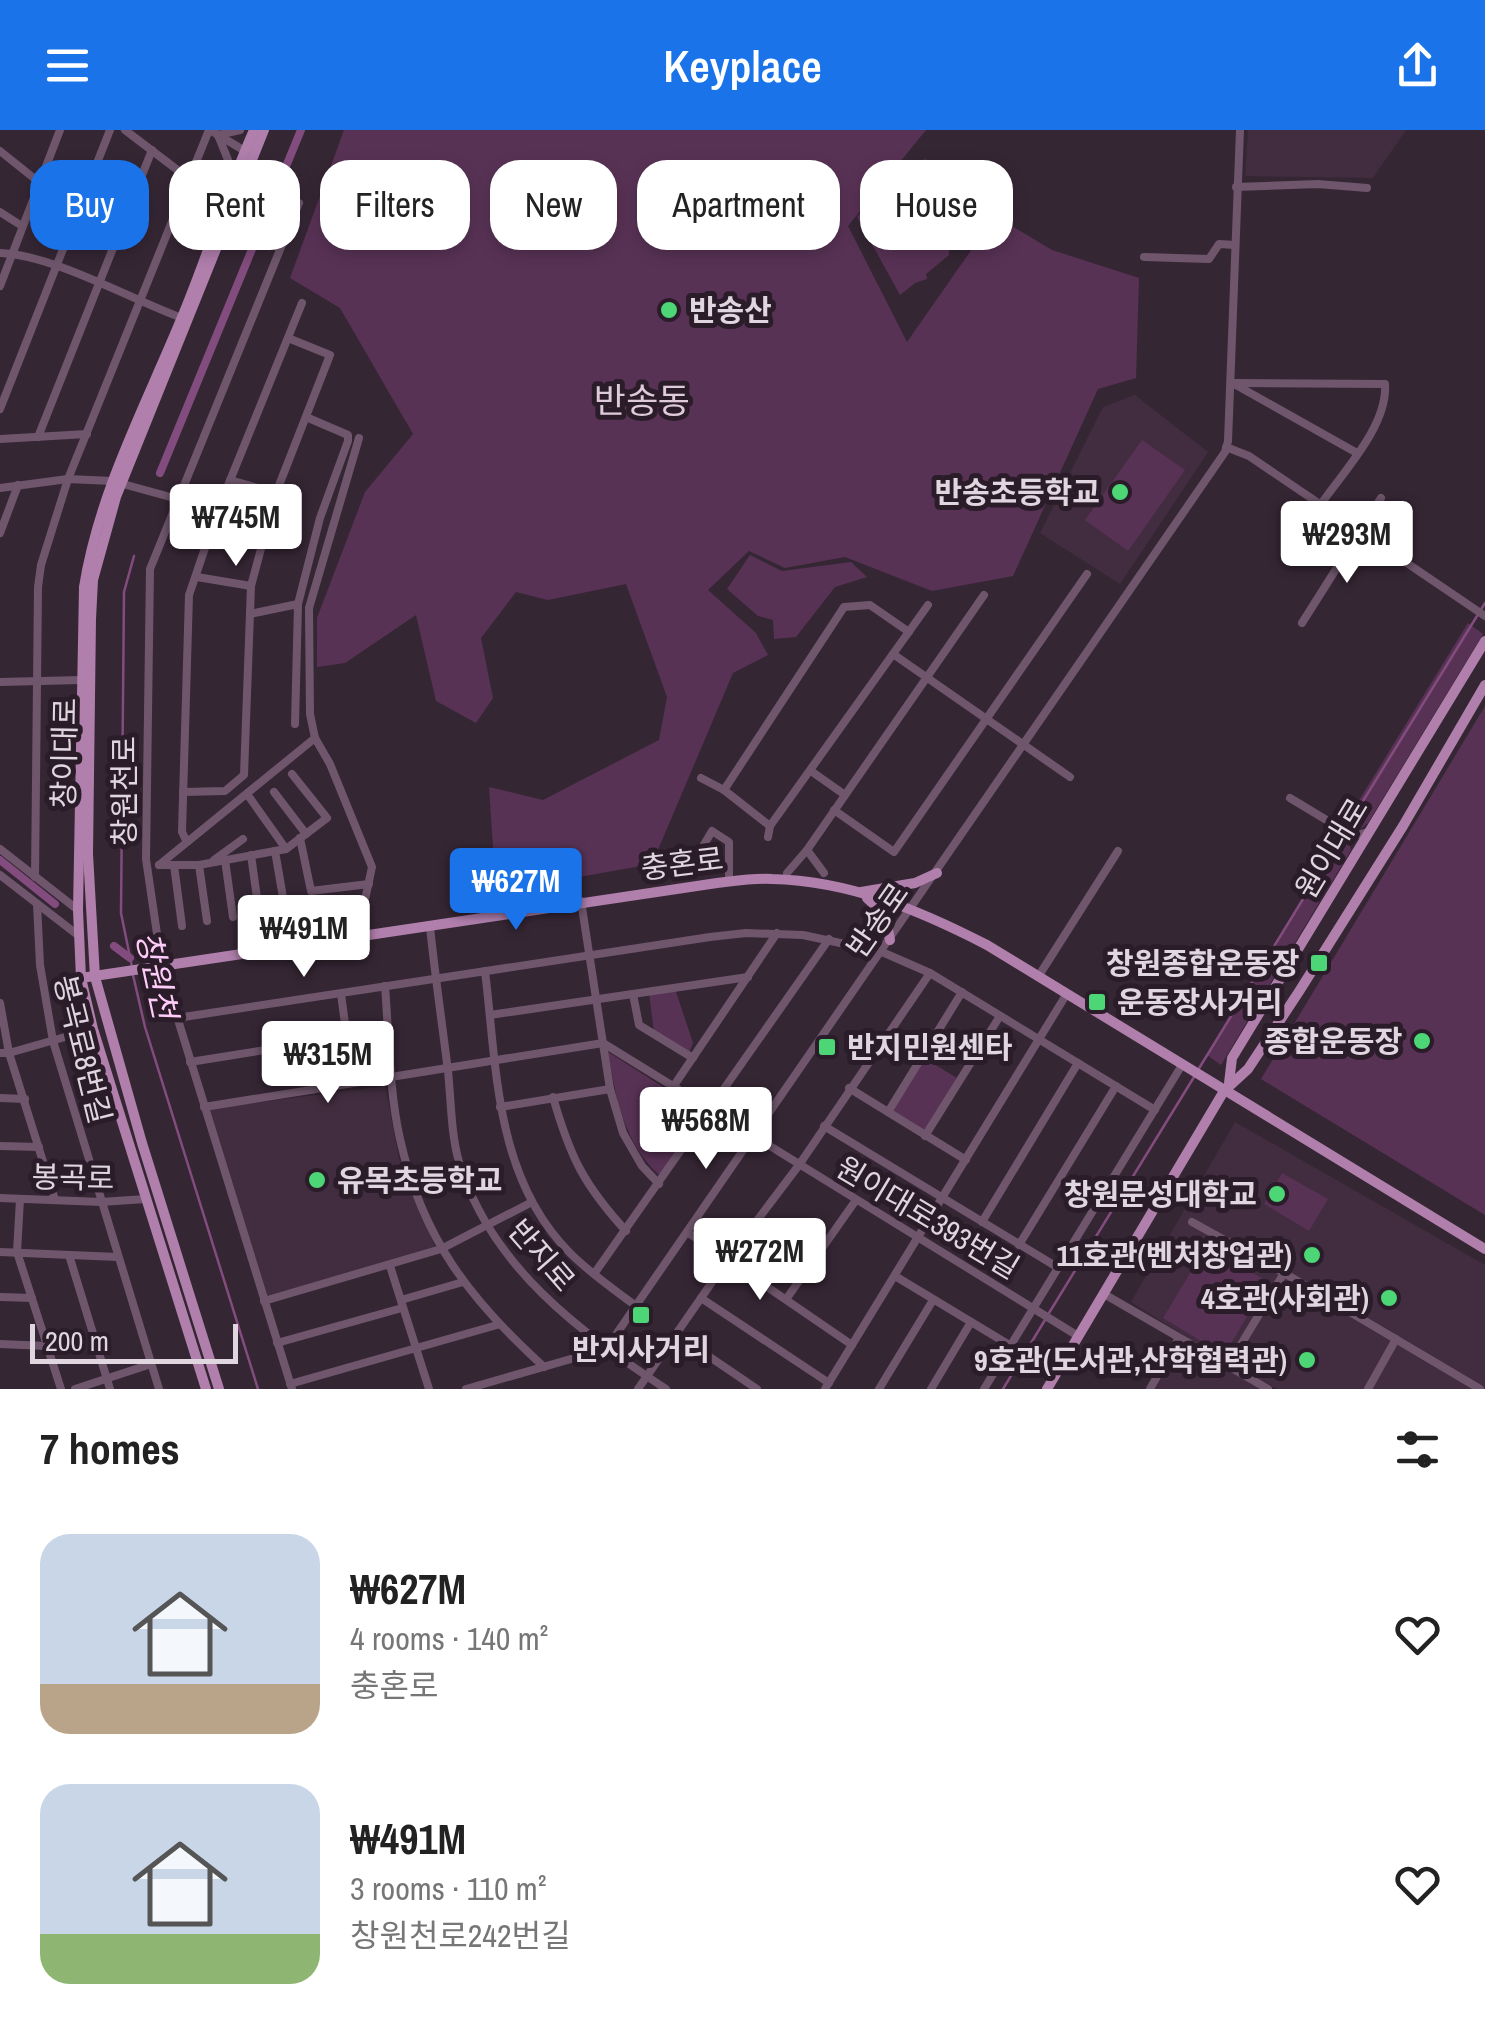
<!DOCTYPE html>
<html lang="en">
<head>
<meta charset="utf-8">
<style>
  :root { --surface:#fff; --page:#f2f2f2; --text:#222; --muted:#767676; --accent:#1a73e8 }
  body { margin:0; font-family:"Archivo Narrow","Noto Sans KR",sans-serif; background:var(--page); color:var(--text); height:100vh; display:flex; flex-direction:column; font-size:38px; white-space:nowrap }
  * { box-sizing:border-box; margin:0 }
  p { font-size:32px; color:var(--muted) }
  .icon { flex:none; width:55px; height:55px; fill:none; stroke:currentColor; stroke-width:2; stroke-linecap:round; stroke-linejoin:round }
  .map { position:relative; height:1259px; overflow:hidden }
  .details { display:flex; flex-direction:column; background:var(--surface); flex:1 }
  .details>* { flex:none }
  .guide { position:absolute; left:30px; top:30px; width:1425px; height:90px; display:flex; gap:20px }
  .scale { position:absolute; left:30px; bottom:25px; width:208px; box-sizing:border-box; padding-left:10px; border:5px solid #e0d6df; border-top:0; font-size:28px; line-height:35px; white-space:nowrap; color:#e0d6df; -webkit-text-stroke:8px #2b1c2a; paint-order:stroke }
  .price { position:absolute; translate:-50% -85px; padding:0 22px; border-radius:10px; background:#fff; color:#222; font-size:32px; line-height:65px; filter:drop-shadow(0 2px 5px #0008) }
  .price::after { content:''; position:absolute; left:50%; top:60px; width:30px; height:22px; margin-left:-15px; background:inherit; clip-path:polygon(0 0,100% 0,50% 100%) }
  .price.on { background:var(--accent); color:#fff }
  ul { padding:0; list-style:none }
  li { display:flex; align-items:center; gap:30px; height:250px; padding:0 40px }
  li span { display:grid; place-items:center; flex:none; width:280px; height:200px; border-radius:30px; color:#555 }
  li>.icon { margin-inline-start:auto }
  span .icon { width:120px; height:120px; fill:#fffc; stroke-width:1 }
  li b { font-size:42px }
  h2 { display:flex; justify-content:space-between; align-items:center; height:120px; padding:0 40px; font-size:42px }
  .chip { padding:0 35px; border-radius:30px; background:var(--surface); box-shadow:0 5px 15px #0003; font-size:35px; line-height:90px }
  .chip.on { background:var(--accent); color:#fff }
  header { display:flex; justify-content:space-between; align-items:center; height:130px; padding:0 40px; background:var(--accent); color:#fff; font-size:45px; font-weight:600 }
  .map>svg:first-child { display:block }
  .built { fill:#412d3f }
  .green { fill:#583255 }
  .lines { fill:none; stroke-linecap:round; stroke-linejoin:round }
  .stream { stroke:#834c7e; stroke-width:2.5 }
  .canal { stroke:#834c7e; stroke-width:8 }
  .minor { stroke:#6f566c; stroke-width:8 }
  .major { stroke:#b07fac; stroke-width:10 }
  .poi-dot { fill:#4dd676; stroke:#2b1c2a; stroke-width:4 }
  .labels { text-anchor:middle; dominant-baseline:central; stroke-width:10; stroke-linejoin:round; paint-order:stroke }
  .poi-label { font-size:30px; font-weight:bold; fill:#e0d6df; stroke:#2b1c2a; text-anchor:end }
  .street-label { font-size:30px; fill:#e0d6df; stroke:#2b1c2a }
  .water-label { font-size:32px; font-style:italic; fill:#feccf8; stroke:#2b1c2a }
  .quarter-label { font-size:35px; fill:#decadb; stroke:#2b1c2a }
</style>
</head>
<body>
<header><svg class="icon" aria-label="menu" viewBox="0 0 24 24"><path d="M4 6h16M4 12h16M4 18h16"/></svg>Keyplace<svg class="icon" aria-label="share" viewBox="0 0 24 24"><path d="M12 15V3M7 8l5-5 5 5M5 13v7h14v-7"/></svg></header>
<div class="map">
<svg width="1485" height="1259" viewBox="0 0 1485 1259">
  <rect width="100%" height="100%" fill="#352634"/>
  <g class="built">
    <polygon points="1248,0 1406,0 1373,48 1245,46"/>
    <polygon points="1135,265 1208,322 1120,454 1040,403 1103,277"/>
    <polygon points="385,956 399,1029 435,1117 265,1167 207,979"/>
    <polygon points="1235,992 1485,1135 1485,1259 1277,1259 1264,1251 1258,1259 1155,1259 1185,1206 1131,1172"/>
  </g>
  <g class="green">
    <polygon points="344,0 926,0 848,96 907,212 995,86 1052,120 1139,148 1136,248 1098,259 1013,446 932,461 845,427 785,438 749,421 708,460 756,503 768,525 733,543 652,734 496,762 489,657 543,670 659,610 667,567 626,454 548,470 516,462 481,508 493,568 476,593 436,571 416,485 345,533 317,537 317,488 365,362 413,304 340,178 290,148"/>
    <polygon points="926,29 947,73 949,125 926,144 927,149 915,153 900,165 857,87 908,34"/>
    <polygon points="1142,310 1185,340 1128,421 1085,390"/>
    <polygon points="750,425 782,441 851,432 867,447 835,457 796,507 774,509 773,490 758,486 727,459"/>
    <polygon points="1468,493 1483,504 1368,693 1360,699 1347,690"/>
    <polygon points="1485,576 1485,1085 1261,949"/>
    <polygon points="1338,709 1349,713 1351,720 1221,935 1207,925"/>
    <polygon points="675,859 693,913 689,923 654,902 649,863"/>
    <path d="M608 922 704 983 660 1046C624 1013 616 969 608 922Z"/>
    <polygon points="924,928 957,948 925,1003 891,982"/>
    <polygon points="1282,1043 1328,1069 1309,1101 1264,1074"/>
    <polygon points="1207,1115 1268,1152 1224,1225 1163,1188"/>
  </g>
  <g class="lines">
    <g class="stream">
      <polyline points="1347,697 1485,473"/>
      <polyline points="132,837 121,783 124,462 134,426"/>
      <polyline points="133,845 145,897 258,1259"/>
      <polyline points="1198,940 1343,704"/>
      <polyline points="1049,1183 1194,947"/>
      <polyline points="1003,1259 1045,1190"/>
    </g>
    <g class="canal">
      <polyline points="160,343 301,0"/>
      <polyline points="0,730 55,774"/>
      <polyline points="114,816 130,828"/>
    </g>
    <g class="minor">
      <polyline points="125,0 188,48"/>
      <polyline points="210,0 245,21"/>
      <polyline points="218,5 228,30 232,54"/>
      <polyline points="218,5 240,0"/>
      <polyline points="0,21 40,53"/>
      <polyline points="1236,57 1318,54 1367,58"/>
      <polyline points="0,82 22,96"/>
      <path d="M0 123C54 125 130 169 182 188"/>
      <polyline points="1144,127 1209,129 1219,114 1235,115"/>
      <polyline points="0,156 60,0"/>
      <path d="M1232 253 1385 254C1388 295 1344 341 1321 374"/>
      <polyline points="1236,255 1357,323"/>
      <polyline points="0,279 110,0"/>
      <polyline points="38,307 152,20"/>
      <polyline points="0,309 87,304"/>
      <polyline points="1226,317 1249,326 1485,486"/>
      <polyline points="230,350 276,363"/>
      <polyline points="0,358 68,349 112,351 218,380"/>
      <polyline points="0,403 18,355"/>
      <polyline points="197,447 251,456"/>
      <polyline points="298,474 320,388 348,311 348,305 306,287"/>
      <polyline points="250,484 298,474 295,594"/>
      <polyline points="1302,493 1381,368"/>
      <polyline points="893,524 1070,647"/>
      <polyline points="0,552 81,550"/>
      <polyline points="811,641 845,665"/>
      <polyline points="701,648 724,660 844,477 870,475 909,502"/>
      <polyline points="724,660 770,696"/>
      <polyline points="183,662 225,661 244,645 251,456 276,363 330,225 288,208"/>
      <polyline points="274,662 306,704"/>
      <polyline points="247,664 286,719"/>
      <polyline points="1290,668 1353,706 1368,702"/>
      <polyline points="834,680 894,722 1087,444"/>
      <polyline points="768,707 770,696 928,475"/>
      <polyline points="300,708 311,761 369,754"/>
      <polyline points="187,712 182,702 189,465 218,380 302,173"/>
      <polyline points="702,718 712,701 729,712 729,752"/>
      <polyline points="0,719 78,780"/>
      <polyline points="807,720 824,743"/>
      <polyline points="275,721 285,779"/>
      <polyline points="251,725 259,782"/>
      <polyline points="214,730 243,709"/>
      <polyline points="225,730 233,787"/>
      <polyline points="159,735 199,735 286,719 327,688 292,644"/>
      <polyline points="159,735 315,608"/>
      <polyline points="174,735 182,796"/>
      <polyline points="199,735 207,791"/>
      <polyline points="787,743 807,720 984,465"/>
      <polyline points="0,745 79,806"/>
      <polyline points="35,747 38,457 41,435 68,349 209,0"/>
      <polyline points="581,771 610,959 623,1003 642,1036 659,1054"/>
      <polyline points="37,774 40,835 53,911 159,1259"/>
      <path d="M430 797C435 845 442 893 448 941 451 970 451 1004 459 1032 491 1137 579 1201 666 1259"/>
      <polyline points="357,807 372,737 330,634 315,608 310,584 309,478 359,308"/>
      <path d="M485 841C497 939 495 1048 570 1123 590 1143 613 1159 636 1176"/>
      <polyline points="1038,847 1118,721"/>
      <path d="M385 856C389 906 389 960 400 1009 422 1108 470 1170 544 1237"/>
      <polyline points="341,864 353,953"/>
      <polyline points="633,864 639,895 693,928"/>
      <polyline points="0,873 9,923 55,1070"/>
      <polyline points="490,885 748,847"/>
      <polyline points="177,888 710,807 746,803 803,805 882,822 930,843 1155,980"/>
      <polyline points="0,923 9,923 93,899"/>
      <polyline points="190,932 347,907"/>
      <polyline points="673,957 777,803"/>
      <polyline points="849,958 966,1030"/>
      <path d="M553 967C570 1027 584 1055 626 1101"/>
      <polyline points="0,968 25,969"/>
      <polyline points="204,977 603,913 1078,1206"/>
      <polyline points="500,977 610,959"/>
      <polyline points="888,982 962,862"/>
      <polyline points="824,996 1057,1137"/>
      <polyline points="925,1006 1000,886"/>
      <polyline points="0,1016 39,1017"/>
      <polyline points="0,1068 101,1072 146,1069"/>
      <polyline points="20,1069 17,1122 61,1259"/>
      <polyline points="982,1092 1078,933"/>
      <polyline points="1192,1092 1284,1143"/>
      <polyline points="687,1102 852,1215"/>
      <polyline points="1019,1115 1116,956"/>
      <polyline points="0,1122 118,1127"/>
      <polyline points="69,1125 110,1259"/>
      <polyline points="390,1136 429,1259"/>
      <polyline points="594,1144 829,809"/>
      <polyline points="895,1146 1011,1216"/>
      <polyline points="1104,1164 1268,1259"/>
      <polyline points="0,1167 32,1168"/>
      <polyline points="701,1168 829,1253"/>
      <polyline points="787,1168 856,1070"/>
      <polyline points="401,1170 463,1152"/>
      <polyline points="264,1171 441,1119 532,1072"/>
      <polyline points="676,1204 757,1259"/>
      <polyline points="277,1213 402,1178"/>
      <polyline points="0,1214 47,1216"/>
      <polyline points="1228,1236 1284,1143 1480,1259"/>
      <polyline points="290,1254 497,1195"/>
      <polyline points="75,1259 151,1234"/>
      <polyline points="292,1259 162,838 146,729 150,439 299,73"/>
      <polyline points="466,1259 606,1219 1225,322 1228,311 1240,0"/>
      <polyline points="638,1259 728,1129 799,1035 930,843"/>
      <polyline points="825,1259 1066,865"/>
      <polyline points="879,1259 933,1170"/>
      <polyline points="931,1259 971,1192"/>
      <polyline points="984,1259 1182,935"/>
      <polyline points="1150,1259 1179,1208"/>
      <polyline points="1368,1259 1396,1209"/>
    </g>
    <g class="major">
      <polyline points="861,762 915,753 937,743"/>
      <polyline points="867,768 885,785 890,810"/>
      <path d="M81 848 717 753C735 751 754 748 772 749 850 751 919 780 987 815L1485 1119"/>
      <polyline points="1229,953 1232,928 1485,511"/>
      <path d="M206 1259 93 899 81 848 78 780 84 457C99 363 144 279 180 192 207 129 226 63 254 0"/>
      <polyline points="219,1259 142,1013 95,847 88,724 91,489 93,450 116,367 264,0"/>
      <polyline points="1047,1259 1224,961 1248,939 1300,860 1403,696 1485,555"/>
    </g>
  </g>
  <g class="poi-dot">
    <circle cx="669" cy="180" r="10"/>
    <circle cx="1120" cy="362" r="10"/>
    <rect x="1309" y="823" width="20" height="20" rx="5"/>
    <rect x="1087" y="862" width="20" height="20" rx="5"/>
    <circle cx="1422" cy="911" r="10"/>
    <rect x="817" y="907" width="20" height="20" rx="5"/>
    <circle cx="317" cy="1050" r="10"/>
    <circle cx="1277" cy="1064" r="10"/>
    <circle cx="1312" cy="1125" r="10"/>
    <circle cx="1389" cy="1168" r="10"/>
    <rect x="631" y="1175" width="20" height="20" rx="5"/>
    <circle cx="1307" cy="1230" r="10"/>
  </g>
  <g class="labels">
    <g class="poi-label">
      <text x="689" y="180" text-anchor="start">반송산</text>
      <text x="1100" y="362">반송초등학교</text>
      <text x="1299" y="833">창원종합운동장</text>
      <text x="1117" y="872" text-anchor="start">운동장사거리</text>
      <text x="1402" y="911">종합운동장</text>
      <text x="847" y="917" text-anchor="start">반지민원센타</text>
      <text x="337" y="1050" text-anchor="start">유목초등학교</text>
      <text x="1257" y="1064">창원문성대학교</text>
      <text x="1292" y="1125">11호관(벤처창업관)</text>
      <text x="1369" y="1168">4호관(사회관)</text>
      <text x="641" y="1219" text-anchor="middle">반지사거리</text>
      <text x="1287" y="1230">9호관(도서관,산학협력관)</text>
    </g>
    <g class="street-label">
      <text transform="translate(64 623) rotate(-89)">창이대로</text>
      <text transform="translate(124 661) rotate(-90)">창원천로</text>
      <text transform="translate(1331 718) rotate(-59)">원이대로</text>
      <text transform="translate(682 733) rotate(-7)">충혼로</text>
      <text transform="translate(877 790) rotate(-55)">반송로</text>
      <text transform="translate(83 919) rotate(76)">봉곡로8번길</text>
      <text transform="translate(73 1047) rotate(1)">봉곡로</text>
      <text transform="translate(928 1087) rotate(31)">원이대로393번길</text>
      <text transform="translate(542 1125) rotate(49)">반지로</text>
    </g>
    <g class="water-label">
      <text transform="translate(157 845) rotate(78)">창원천</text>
    </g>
    <g class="quarter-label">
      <text x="642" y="270">반송동</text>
    </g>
  </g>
</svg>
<div class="scale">200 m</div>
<b class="price" style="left:236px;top:439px">₩745M</b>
<b class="price" style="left:1347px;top:456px">₩293M</b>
<b class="price on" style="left:516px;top:803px">₩627M</b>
<b class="price" style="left:304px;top:850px">₩491M</b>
<b class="price" style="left:328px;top:976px">₩315M</b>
<b class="price" style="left:706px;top:1042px">₩568M</b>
<b class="price" style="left:760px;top:1173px">₩272M</b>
<div class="guide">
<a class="chip on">Buy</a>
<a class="chip">Rent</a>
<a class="chip">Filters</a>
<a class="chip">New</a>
<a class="chip">Apartment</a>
<a class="chip">House</a>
</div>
</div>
<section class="details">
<h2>7 homes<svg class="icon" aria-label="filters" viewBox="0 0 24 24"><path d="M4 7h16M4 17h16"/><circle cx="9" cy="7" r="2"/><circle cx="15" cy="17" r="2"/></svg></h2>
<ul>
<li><span style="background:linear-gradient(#c9d6e8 75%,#b9a48a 0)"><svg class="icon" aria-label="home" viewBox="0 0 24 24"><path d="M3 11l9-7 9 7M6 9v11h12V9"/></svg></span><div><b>₩627M</b><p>4 rooms · 140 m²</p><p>충혼로</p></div><svg class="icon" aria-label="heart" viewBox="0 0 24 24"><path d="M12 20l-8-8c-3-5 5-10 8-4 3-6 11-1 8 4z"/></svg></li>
<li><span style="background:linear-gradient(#c9d6e8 75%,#8fb573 0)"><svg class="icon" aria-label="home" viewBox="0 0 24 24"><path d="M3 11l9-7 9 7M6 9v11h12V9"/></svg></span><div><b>₩491M</b><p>3 rooms · 110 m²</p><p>창원천로242번길</p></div><svg class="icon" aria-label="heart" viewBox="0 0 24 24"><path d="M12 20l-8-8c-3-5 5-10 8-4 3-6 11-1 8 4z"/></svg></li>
</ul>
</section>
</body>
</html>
